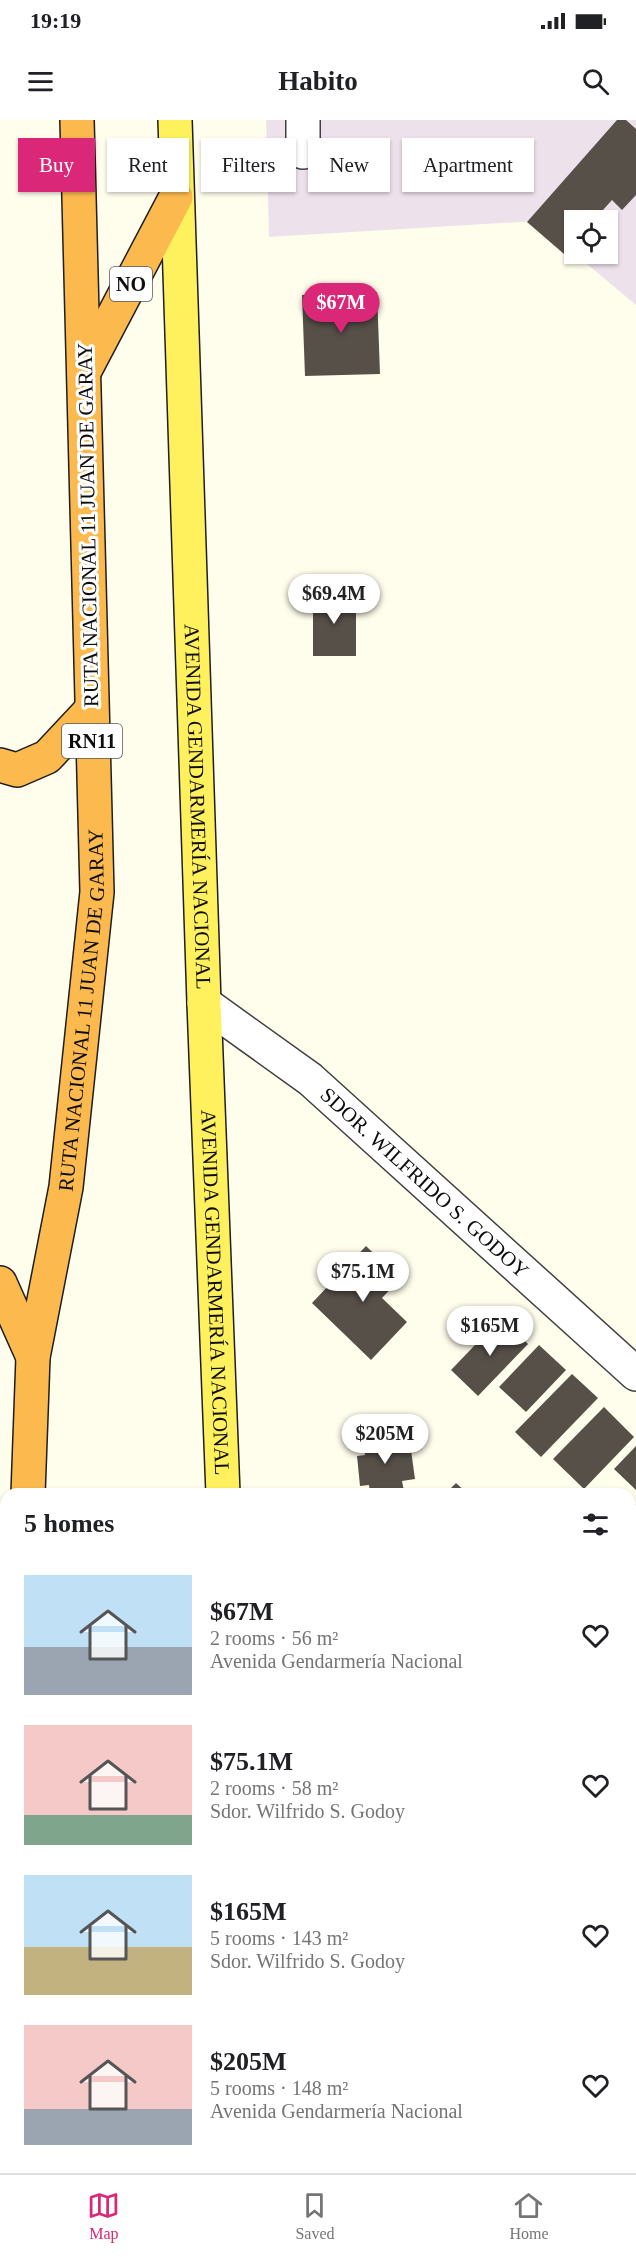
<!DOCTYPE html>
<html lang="en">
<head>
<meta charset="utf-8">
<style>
  :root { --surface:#fff; --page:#f6f6f6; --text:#202124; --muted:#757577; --line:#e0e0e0; --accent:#db2777 }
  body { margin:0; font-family:Georgia,serif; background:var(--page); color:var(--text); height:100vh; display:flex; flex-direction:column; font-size:22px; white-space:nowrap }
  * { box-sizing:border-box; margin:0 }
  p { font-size:20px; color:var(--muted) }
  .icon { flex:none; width:33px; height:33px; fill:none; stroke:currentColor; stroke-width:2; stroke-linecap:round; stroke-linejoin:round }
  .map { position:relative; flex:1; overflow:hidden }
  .details { position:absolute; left:0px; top:1368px; width:636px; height:686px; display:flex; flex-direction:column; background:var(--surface); border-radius:18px 18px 0 0; box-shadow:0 2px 4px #0004 }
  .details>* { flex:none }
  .banner { position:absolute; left:18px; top:18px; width:600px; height:54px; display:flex; gap:12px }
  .tools { position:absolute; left:564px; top:90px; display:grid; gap:12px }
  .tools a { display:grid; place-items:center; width:54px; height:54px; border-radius:0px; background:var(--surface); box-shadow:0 2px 4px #0004; font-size:30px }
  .price { position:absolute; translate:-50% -51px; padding:0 14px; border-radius:21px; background:#fff; color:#222; font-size:20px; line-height:39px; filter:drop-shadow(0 2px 3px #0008) }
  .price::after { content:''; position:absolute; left:50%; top:36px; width:18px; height:14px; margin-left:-9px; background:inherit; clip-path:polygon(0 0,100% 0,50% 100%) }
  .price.selected { background:var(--accent); color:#fff }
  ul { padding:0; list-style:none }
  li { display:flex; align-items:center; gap:18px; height:150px; padding:0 24px }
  li span { display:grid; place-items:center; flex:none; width:168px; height:120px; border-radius:0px; color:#555 }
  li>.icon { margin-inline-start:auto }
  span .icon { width:72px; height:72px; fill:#fffc; stroke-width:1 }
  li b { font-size:26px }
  h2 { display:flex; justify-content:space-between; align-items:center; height:72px; padding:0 24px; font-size:26px }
  .chip { padding:0 21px; border-radius:0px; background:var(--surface); box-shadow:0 2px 4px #0004; font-size:21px; line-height:54px }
  .chip.selected { background:var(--accent); color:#fff }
  .status { display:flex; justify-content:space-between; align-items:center; height:42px; padding:0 30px; background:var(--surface); direction:ltr }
  .status svg { height:16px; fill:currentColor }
  header { display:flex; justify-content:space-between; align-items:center; height:78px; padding:0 24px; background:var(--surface); font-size:27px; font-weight:800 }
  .tab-bar { display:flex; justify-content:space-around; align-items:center; height:84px; border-top:2px solid var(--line); background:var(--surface); font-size:16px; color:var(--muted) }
  .tab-bar a { display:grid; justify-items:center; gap:3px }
  .tab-bar .selected { color:var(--accent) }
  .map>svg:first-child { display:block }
  .industrial { fill:#ede1ec }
  .building { fill:#575049 }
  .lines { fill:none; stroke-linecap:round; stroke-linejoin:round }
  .minor-casing { stroke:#404040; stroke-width:36 }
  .major-casing { stroke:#1e1e1e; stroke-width:36 }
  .highway-casing { stroke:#1e1e1e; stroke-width:36 }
  .minor { stroke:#fff; stroke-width:33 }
  .major { stroke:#fff15d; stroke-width:33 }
  .highway { stroke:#fcb94e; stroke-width:33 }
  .labels { text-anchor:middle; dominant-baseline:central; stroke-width:6; stroke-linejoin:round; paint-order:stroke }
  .shield { fill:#fff; stroke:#565656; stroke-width:1.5 }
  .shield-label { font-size:20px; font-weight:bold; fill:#0d0d0d }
  .street-label { font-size:21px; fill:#0d0d0d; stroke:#fff }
</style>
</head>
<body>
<div class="status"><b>19:19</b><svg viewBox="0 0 49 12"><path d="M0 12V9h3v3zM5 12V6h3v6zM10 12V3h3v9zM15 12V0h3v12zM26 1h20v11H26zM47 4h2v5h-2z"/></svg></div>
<header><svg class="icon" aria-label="menu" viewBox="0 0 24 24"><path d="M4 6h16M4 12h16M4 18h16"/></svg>Habito<svg class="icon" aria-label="search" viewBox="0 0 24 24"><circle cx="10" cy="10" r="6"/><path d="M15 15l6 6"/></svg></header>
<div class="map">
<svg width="636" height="2053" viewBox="0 0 636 2053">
  <rect width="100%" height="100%" fill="#fffeed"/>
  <polygon class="industrial" points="266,0 636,0 636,185 575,134 608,134 608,100 574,100 574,133 537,101 269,117"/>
  <g class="building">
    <polygon points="617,0 626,0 636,9 636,75 622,90 612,80 594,100 574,100 574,122 564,134 527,102"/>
    <polygon points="377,172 380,254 305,256 302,175"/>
    <rect x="313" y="473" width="43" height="63"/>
    <polygon points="366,1126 400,1159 382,1178 407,1202 371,1240 312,1183"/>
    <polygon points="501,1198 528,1224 478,1276 451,1250"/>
    <polygon points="539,1225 566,1250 526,1292 499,1267"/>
    <polygon points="572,1254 598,1278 541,1337 515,1312"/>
    <polygon points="604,1287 634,1317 584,1369 553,1339"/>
    <polygon points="396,1314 398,1331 411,1330 415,1359 402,1361 404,1371 370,1374 369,1365 360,1366 357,1336 365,1335 363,1319"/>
    <polygon points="636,1326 636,1370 614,1349"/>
    <polygon points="456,1363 468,1374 445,1374"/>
    <polygon points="636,1384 636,1488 630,1482 630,1464 634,1460 630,1456 630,1390"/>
    <polygon points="630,1498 636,1504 636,1531 630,1537"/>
    <polygon points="630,1692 636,1697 636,1731 630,1726"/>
    <polygon points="630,1833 636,1839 636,1889 630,1883"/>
    <polygon points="636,1900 636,1927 630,1922 630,1906"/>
    <polygon points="322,2048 339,2048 339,2053 321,2053"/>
    <polygon points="360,2048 399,2048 394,2053 366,2053"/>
    <polygon points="455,2048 495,2048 490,2053 450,2053"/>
    <polygon points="568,2048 602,2048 605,2051 603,2053 574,2053"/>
  </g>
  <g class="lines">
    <g class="minor-casing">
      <g id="minor">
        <polyline points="303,0 303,32"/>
        <path id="s1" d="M204 883 310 959 636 1254"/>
        <polyline points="630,1621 636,1614"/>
        <polyline points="630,2006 636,2011"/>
      </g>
    </g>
    <g class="major-casing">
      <g id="major">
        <path id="s2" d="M175 0 204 883 223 1374"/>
        <polyline points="245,2053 245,2048"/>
      </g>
    </g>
    <g class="highway-casing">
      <g id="highway">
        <polyline points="86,248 176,77"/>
        <polyline points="0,645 17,650 47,637 91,590"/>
        <polyline points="0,1163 33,1237"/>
        <path id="s3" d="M28 1374 33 1237 66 1067 97 772 77 0"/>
        <polyline points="17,2053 17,2048"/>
      </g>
    </g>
    <use href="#minor" class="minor"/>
    <use href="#major" class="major"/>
    <use href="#highway" class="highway"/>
  </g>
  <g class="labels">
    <g class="shield">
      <rect x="110" y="147" width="42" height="34" rx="4.5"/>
      <rect x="62" y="604" width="60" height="34" rx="4.5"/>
    </g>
    <g class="shield-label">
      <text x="131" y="164">NO</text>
      <text x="92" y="621">RN11</text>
    </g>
    <g class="street-label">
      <text transform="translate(88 405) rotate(-91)">RUTA NACIONAL 11 JUAN DE GARAY</text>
      <text stroke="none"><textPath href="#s2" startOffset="687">AVENIDA GENDARMERÍA NACIONAL</textPath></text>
      <text stroke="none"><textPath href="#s3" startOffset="488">RUTA NACIONAL 11 JUAN DE GARAY</textPath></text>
      <text stroke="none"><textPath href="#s1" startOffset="285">SDOR. WILFRIDO S. GODOY</textPath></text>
      <text stroke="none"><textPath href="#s2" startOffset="1173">AVENIDA GENDARMERÍA NACIONAL</textPath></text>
    </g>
  </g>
</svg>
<div class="tools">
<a><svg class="icon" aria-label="locate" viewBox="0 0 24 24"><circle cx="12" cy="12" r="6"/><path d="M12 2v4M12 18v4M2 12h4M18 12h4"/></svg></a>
</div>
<b class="price selected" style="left:341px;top:214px">$67M</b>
<b class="price" style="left:334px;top:505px">$69.4M</b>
<b class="price" style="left:363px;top:1183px">$75.1M</b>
<b class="price" style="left:490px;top:1237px">$165M</b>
<b class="price" style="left:385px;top:1345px">$205M</b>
<div class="banner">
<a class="chip selected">Buy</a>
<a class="chip">Rent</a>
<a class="chip">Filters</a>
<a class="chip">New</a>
<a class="chip">Apartment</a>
</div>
<section class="details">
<h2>5 homes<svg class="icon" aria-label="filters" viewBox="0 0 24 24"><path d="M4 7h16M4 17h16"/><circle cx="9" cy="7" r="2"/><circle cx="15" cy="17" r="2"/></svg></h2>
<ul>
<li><span style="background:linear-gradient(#bfe0f5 60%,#9aa5b1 0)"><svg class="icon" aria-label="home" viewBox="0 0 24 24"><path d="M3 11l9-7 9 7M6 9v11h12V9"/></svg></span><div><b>$67M</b><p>2 rooms · 56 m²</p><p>Avenida Gendarmería Nacional</p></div><svg class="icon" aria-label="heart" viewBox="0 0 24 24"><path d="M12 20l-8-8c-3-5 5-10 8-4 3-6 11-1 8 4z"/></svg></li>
<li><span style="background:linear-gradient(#f6c9c9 75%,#7fa58c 0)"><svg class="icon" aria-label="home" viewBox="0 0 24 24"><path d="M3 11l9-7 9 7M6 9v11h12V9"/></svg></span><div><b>$75.1M</b><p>2 rooms · 58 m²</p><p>Sdor. Wilfrido S. Godoy</p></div><svg class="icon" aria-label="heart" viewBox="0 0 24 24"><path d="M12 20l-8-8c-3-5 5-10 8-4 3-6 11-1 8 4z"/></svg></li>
<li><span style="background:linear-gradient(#bfe0f5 60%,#c2b280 0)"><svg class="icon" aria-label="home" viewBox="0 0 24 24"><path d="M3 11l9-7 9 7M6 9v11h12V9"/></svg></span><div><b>$165M</b><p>5 rooms · 143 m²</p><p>Sdor. Wilfrido S. Godoy</p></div><svg class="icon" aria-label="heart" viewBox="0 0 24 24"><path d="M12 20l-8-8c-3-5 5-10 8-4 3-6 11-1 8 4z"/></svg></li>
<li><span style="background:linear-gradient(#f6c9c9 70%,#9aa5b1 0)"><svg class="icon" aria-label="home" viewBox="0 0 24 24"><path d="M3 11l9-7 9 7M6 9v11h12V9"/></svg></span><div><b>$205M</b><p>5 rooms · 148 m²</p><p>Avenida Gendarmería Nacional</p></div><svg class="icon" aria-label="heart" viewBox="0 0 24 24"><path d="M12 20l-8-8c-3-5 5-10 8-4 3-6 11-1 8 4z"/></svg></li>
</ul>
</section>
</div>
<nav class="tab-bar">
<a class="selected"><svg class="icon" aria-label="map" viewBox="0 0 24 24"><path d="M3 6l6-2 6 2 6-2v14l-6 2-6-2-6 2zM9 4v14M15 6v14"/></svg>Map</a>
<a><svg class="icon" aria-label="saved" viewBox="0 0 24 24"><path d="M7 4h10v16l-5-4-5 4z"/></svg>Saved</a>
<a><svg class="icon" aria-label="home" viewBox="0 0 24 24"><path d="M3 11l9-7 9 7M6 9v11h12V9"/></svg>Home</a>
</nav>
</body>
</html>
